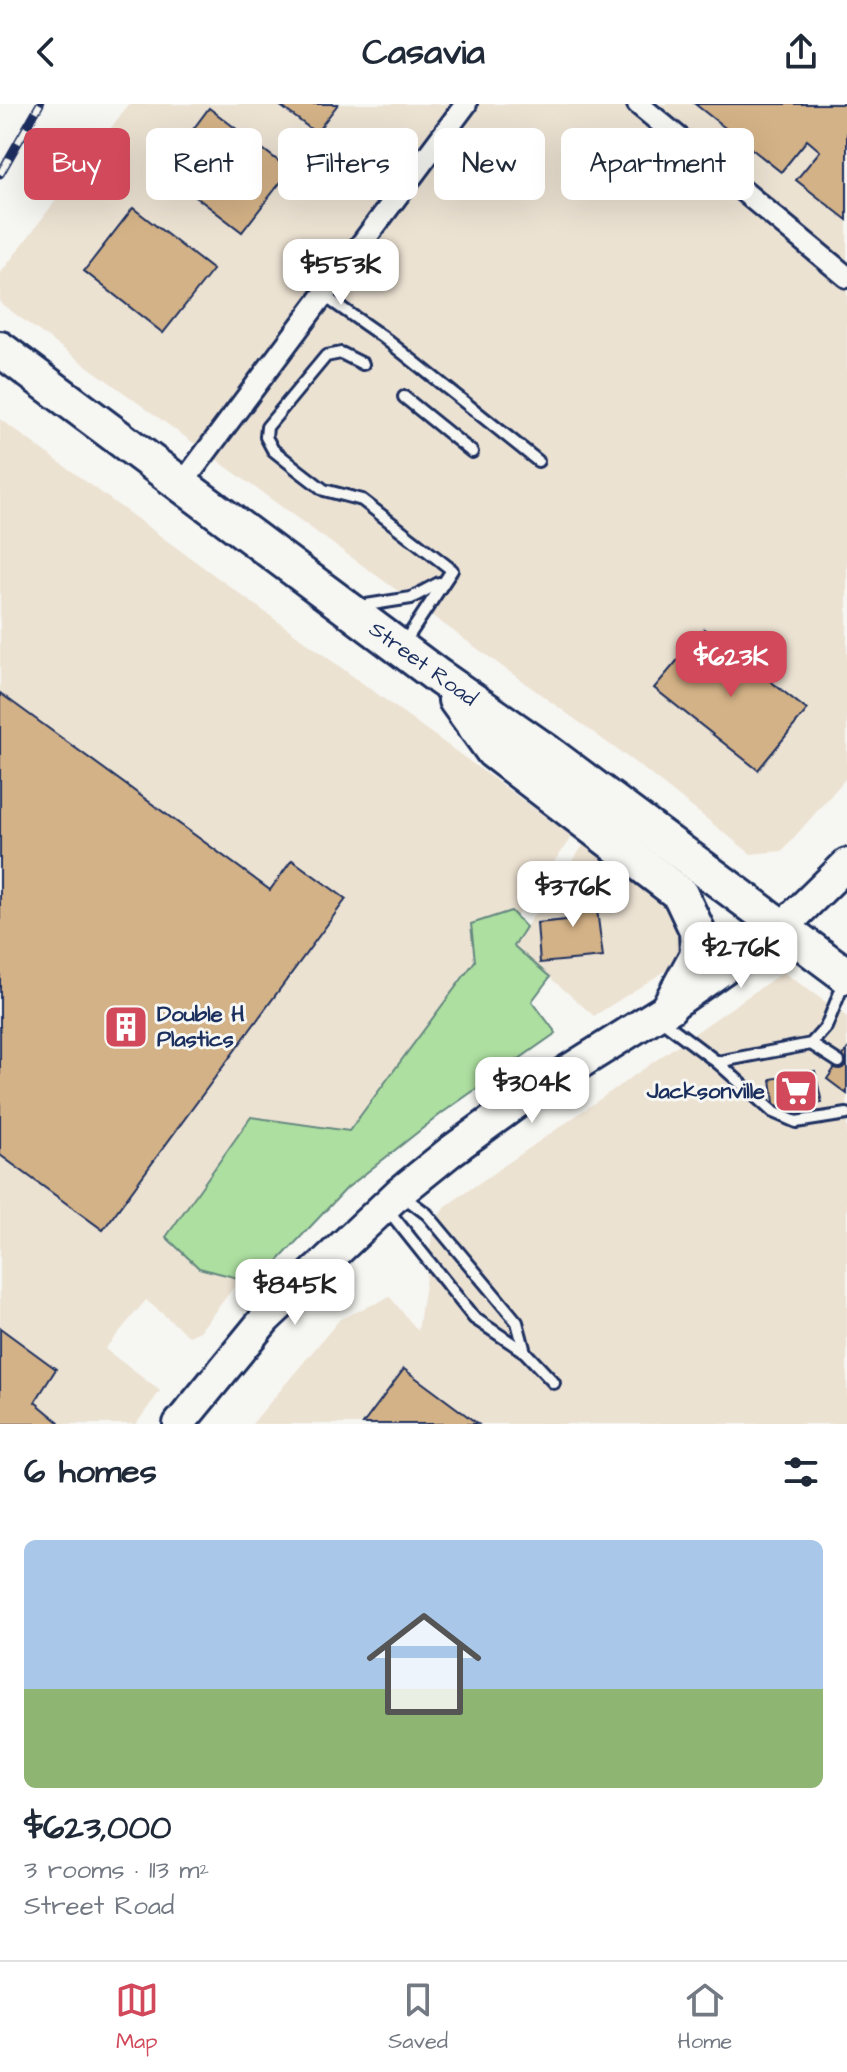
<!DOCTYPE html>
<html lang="en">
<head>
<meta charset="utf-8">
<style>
  :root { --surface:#fff; --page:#f2f2f3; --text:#1f2937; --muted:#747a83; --line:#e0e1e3; --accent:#d1495b }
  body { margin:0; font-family:"Architects Daughter",sans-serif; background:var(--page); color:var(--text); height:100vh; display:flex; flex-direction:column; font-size:30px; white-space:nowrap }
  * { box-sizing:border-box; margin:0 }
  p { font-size:26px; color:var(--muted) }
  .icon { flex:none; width:44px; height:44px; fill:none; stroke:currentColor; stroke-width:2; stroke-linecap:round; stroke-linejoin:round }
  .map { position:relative; height:1320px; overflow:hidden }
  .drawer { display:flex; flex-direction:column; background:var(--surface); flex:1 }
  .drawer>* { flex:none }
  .banner { position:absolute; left:24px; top:24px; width:800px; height:72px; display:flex; gap:16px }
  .price { position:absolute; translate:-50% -68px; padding:0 18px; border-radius:16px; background:#fff; color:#222; font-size:26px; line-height:52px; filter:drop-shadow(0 2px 4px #0008) }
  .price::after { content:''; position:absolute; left:50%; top:48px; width:24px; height:18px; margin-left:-12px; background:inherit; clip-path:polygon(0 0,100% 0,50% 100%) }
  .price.selected { background:var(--accent); color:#fff }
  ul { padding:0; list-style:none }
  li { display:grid; align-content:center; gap:16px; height:424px; padding:0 24px }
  li span { display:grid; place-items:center; height:248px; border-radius:12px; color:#555 }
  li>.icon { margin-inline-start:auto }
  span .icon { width:144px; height:144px; fill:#fffc; stroke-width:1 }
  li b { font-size:34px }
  h2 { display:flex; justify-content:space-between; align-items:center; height:96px; padding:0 24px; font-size:34px }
  .chip { padding:0 28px; border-radius:12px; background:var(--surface); box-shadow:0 8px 32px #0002; font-size:28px; line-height:72px }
  .chip.selected { background:var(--accent); color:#fff }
  header { display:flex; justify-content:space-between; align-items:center; height:104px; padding:0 24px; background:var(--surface); font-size:36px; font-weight:700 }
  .tab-bar { display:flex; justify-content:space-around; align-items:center; height:112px; border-top:2px solid var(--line); background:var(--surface); font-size:22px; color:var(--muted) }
  .tab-bar a { display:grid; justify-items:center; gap:4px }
  .tab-bar .selected { color:var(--accent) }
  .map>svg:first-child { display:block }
  .built { fill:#ece2d2 }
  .green { fill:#addfa0; stroke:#64877f; stroke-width:2 }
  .building { fill:#d4b287; stroke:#1b2f5e; stroke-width:2 }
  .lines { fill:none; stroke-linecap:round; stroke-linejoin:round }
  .lane-casing { stroke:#1b2f5e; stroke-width:16 }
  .street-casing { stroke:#1b2f5e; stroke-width:26 }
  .secondary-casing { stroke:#1b2f5e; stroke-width:36 }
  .primary-casing { stroke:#1b2f5e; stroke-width:40 }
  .lane { stroke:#f6f6f2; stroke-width:10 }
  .street { stroke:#f6f6f2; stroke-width:20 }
  .secondary { stroke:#f6f6f2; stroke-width:30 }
  .primary { stroke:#f6f6f2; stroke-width:34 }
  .rail-casing { stroke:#1b2f5e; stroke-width:9 }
  .rail { stroke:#f6f6f2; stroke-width:6; stroke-dasharray:18; stroke-linecap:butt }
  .labels { text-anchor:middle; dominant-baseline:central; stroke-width:6; stroke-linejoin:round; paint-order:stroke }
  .street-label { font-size:22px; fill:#1b2f5e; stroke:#f6f6f2 }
  .poi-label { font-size:22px; font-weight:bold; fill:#1b2f5e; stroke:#f6f6f2; text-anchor:start }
</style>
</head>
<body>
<header><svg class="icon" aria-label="back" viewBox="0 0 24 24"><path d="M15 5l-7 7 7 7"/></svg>Casavia<svg class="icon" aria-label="share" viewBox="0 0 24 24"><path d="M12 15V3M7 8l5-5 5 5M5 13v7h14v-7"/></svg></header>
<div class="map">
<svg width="847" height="1320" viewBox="0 0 847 1320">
  <rect width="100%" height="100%" fill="#f6f6f2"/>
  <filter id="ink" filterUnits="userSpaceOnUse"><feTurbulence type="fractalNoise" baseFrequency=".0125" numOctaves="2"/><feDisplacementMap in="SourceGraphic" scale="16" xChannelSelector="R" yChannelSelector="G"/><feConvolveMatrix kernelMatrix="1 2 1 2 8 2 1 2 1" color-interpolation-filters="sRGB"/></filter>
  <g filter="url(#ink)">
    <g class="built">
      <polygon points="129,0 847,0 847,673 782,747 751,750 641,663 0,199 0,170"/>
      <polygon points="0,315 572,732 486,856 200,1227 189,1232 146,1196 105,1245 160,1287 136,1320 0,1320"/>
      <polygon points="592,729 668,787 688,843 676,860 594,912 513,841"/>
      <polygon points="783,868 847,913 847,1320 252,1320 340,1215 390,1193 418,1227 434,1118 446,1102"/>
    </g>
    <polygon class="green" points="511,807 526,823 514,842 550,873 532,897 556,929 442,1009 347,1084 257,1179 199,1164 166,1133 251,1013 349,1027 475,857 471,820"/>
    <g class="building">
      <polygon points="278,0 338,0 316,29"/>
      <polygon points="695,0 847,0 847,116 796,76 820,47 807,36 781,68"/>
      <polygon points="209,4 290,66 242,128 162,67"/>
      <polygon points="133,104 213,166 163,229 84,167"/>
      <polygon points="704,525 807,606 758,666 654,584"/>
      <polygon points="0,589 270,786 292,756 346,795 103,1126 0,1051"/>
      <polygon points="594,782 603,853 540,859 537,819 566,816 564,783"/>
      <polygon points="847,946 847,990 827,975"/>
      <polygon points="815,967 822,999 775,1006 771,975"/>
      <polygon points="0,1224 56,1265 35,1298 59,1318 58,1320 0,1320"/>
      <polygon points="404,1265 478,1320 363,1320"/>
    </g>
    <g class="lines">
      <g class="lane-casing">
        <g id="lane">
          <polyline points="323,191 383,233 538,357"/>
          <polyline points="363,260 341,249 326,252 267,323 266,333 273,346 298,366 324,386 362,396 452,466 404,539"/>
          <polyline points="404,293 472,348"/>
          <polyline points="360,502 411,494 439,479"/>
          <polyline points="660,915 717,958 811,940 826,923 845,876"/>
          <polyline points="811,940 839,958"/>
          <polyline points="717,958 773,1008 796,1018 847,1010"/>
          <polyline points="403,1092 427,1110 517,1218 525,1248"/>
          <polyline points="388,1106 474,1214 525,1248 554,1279"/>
        </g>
      </g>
      <g class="street-casing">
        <g id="street">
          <polyline points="638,0 847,173"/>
          <polyline points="182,380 466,0"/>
        </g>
      </g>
      <g class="secondary-casing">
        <polyline id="secondary" points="179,1320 265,1215 399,1089 451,1047 518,998 669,903 782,824 847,760"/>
      </g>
      <g class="primary-casing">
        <g id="primary">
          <polyline points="0,245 439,573 548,649 847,872"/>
          <polyline points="456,596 493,647 680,790 697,826 698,850 669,903"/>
        </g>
      </g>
      <use href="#lane" class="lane"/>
      <use href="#street" class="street"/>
      <use href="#secondary" class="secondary"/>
      <use href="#primary" class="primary"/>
      <g class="rail-casing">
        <polyline id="rail" points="0,70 40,0"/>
      </g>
      <use href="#rail" class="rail"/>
    </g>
  </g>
  <defs>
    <g id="building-square" transform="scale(2.3)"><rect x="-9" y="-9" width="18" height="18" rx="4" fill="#d1495b" stroke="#f6f6f2"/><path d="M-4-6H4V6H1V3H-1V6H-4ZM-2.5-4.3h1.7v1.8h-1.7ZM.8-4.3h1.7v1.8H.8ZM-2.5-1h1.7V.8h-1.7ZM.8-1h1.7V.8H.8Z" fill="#fff"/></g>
    <g id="supermarket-square" transform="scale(2.3)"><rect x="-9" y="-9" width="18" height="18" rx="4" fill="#d1495b" stroke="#f6f6f2"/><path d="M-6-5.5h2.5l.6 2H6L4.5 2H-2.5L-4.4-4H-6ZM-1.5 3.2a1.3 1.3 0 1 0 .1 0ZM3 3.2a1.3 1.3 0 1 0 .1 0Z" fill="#fff"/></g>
  </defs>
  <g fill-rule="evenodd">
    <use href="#building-square" x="126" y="923"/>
    <use href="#supermarket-square" x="796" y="987"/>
  </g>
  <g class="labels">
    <g class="street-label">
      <text transform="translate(423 560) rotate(36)">Street Road</text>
    </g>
    <g class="poi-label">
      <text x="157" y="910">Double H<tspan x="157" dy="25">Plastics</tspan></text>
      <text x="765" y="987" text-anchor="end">Jacksonville</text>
    </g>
  </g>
</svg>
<b class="price" style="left:341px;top:203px">$553K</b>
<b class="price selected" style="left:731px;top:595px">$623K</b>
<b class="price" style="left:573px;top:825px">$376K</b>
<b class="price" style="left:741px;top:886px">$276K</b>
<b class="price" style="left:532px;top:1021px">$304K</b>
<b class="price" style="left:295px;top:1223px">$845K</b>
<div class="banner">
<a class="chip selected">Buy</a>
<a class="chip">Rent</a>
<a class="chip">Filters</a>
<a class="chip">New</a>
<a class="chip">Apartment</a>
</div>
</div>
<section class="drawer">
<h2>6 homes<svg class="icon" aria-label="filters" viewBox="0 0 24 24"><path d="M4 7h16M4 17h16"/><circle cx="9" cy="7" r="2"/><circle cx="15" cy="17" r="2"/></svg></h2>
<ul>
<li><span style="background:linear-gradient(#a9c7e8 60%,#8fb573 0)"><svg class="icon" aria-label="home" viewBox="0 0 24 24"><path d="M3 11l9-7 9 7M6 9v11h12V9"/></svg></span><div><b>$623,000</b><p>3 rooms · 113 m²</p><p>Street Road</p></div></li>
</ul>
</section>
<nav class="tab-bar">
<a class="selected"><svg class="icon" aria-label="map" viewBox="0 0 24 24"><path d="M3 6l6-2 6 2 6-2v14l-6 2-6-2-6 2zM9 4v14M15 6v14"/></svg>Map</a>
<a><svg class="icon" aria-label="saved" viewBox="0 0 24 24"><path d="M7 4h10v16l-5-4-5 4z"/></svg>Saved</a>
<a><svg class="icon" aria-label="home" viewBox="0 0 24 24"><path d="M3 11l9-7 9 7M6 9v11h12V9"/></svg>Home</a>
</nav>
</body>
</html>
